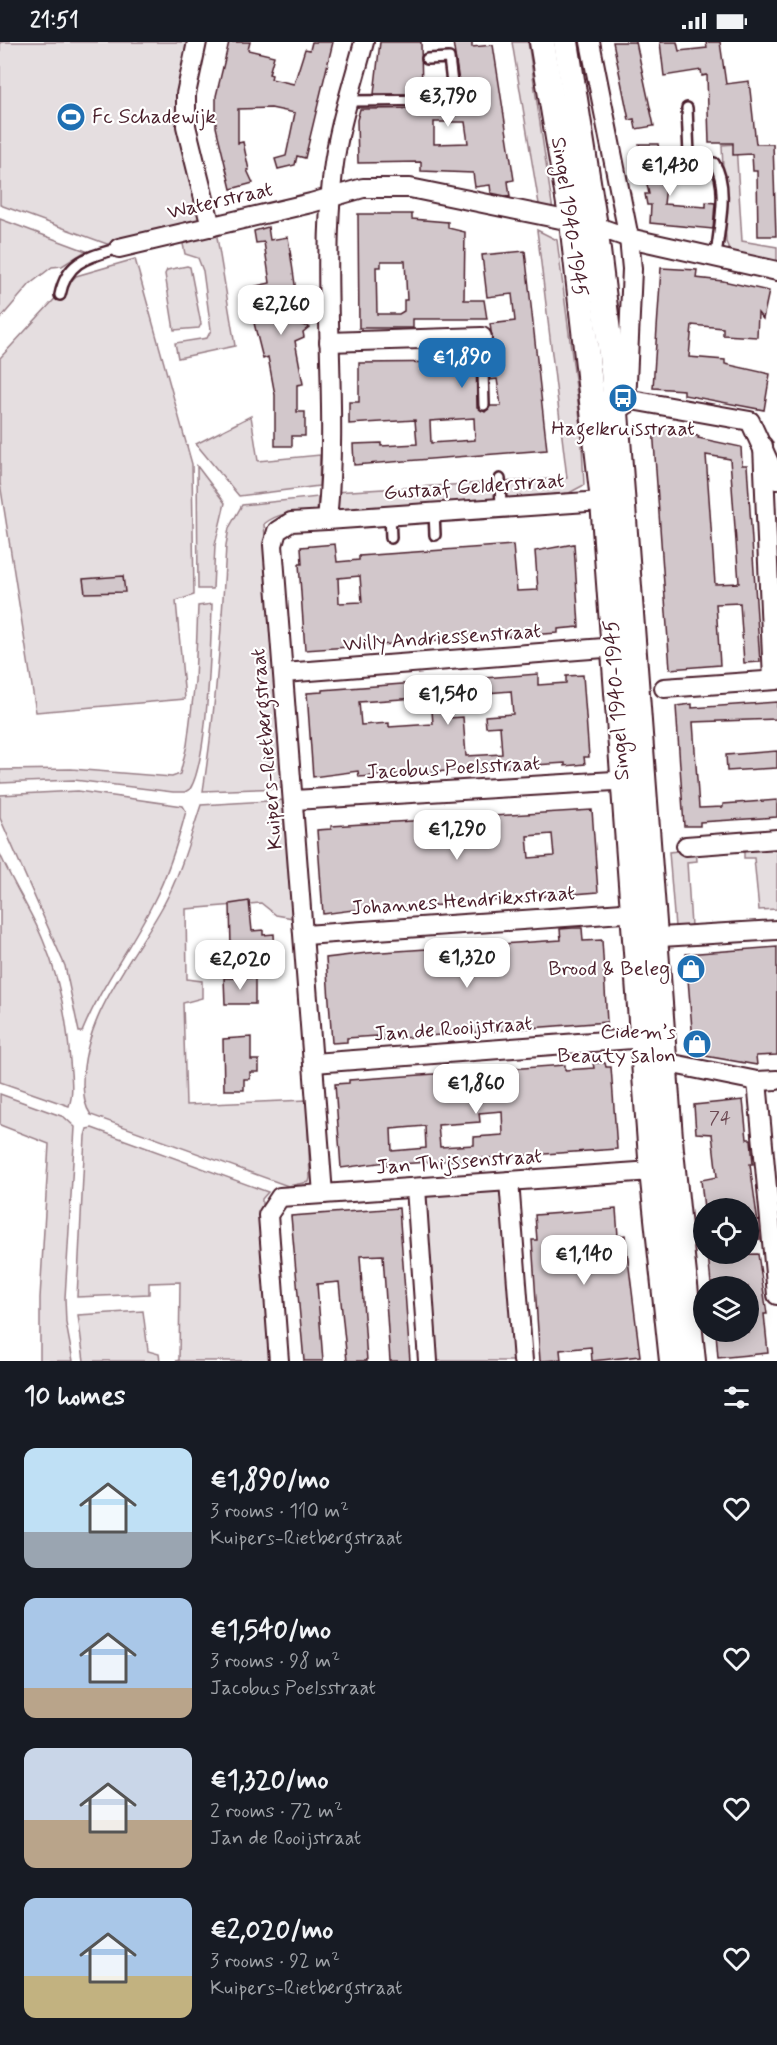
<!DOCTYPE html>
<html lang="en">
<head>
<meta charset="utf-8">
<style>
  :root { --surface:#171b24; --page:#20242c; --text:#f1f3f6; --muted:#9ea1a6; --accent:#1f6fb2 }
  body { margin:0; font-family:Mynerve,sans-serif; background:var(--page); color:var(--text); height:100vh; display:flex; flex-direction:column; font-size:22px; white-space:nowrap }
  * { box-sizing:border-box; margin:0 }
  p { font-size:20px; color:var(--muted) }
  .icon { flex:none; width:33px; height:33px; fill:none; stroke:currentColor; stroke-width:2; stroke-linecap:round; stroke-linejoin:round }
  .map { position:relative; height:1319px; overflow:hidden }
  .panel { display:flex; flex-direction:column; background:var(--surface); flex:1 }
  .panel>* { flex:none }
  .fabs { position:absolute; left:693px; top:1156px; display:grid; gap:12px }
  .fabs a { display:grid; place-items:center; width:66px; height:66px; border-radius:50%; background:var(--surface); box-shadow:0 3px 15px #0003; font-size:30px }
  .price { position:absolute; translate:-50% -51px; padding:0 14px; border-radius:12px; background:#fff; color:#222; font-size:20px; line-height:39px; filter:drop-shadow(0 2px 3px #0008) }
  .price::after { content:''; position:absolute; left:50%; top:36px; width:18px; height:14px; margin-left:-9px; background:inherit; clip-path:polygon(0 0,100% 0,50% 100%) }
  .price.on { background:var(--accent); color:#fff }
  ul { padding:0; list-style:none }
  li { display:flex; align-items:center; gap:18px; height:150px; padding:0 24px }
  li span { display:grid; place-items:center; flex:none; width:168px; height:120px; border-radius:12px; color:#555 }
  li>.icon { margin-inline-start:auto }
  span .icon { width:72px; height:72px; fill:#fffc; stroke-width:1 }
  li b { font-size:26px }
  h2 { display:flex; justify-content:space-between; align-items:center; height:72px; padding:0 24px; font-size:26px }
  .status { display:flex; justify-content:space-between; align-items:center; height:42px; padding:0 30px; background:var(--surface); direction:ltr }
  .status svg { height:16px; fill:currentColor }
  .map>svg:first-child { display:block }
  .green { fill:#e5dee0; stroke:#987e86; stroke-width:1.5 }
  .building { fill:#d2c7cb; stroke:#4a1f2b; stroke-width:1.5; fill-rule:evenodd }
  .lines { fill:none; stroke-linecap:round; stroke-linejoin:round }
  .service-casing { stroke:#4a1f2b; stroke-width:14 }
  .minor-casing { stroke:#4a1f2b; stroke-width:22 }
  .secondary-casing { stroke:#4a1f2b; stroke-width:28 }
  .service { stroke:#fff; stroke-width:9 }
  .minor { stroke:#fff; stroke-width:18 }
  .secondary { stroke:#fff; stroke-width:24 }
  .labels { text-anchor:middle; dominant-baseline:central; stroke-width:4.5; stroke-linejoin:round; paint-order:stroke }
  .number-label { font-size:18px; fill:#6c4953 }
  .poi-label { font-size:21px; fill:#4a1f2b; stroke:#fff; text-anchor:end }
  .street-label { font-size:21px; fill:#4a1f2b; stroke:#fff }
</style>
</head>
<body>
<div class="status"><b>21:51</b><svg viewBox="0 0 49 12"><path d="M0 12V9h3v3zM5 12V6h3v6zM10 12V3h3v9zM15 12V0h3v12zM26 1h20v11H26zM47 4h2v5h-2z"/></svg></div>
<div class="map">
<svg width="777" height="1319" viewBox="0 0 777 1319">
  <rect width="100%" height="100%" fill="#fff"/>
  <filter id="ink" filterUnits="userSpaceOnUse"><feTurbulence type="fractalNoise" baseFrequency=".0167" numOctaves="2"/><feDisplacementMap in="SourceGraphic" scale="12" xChannelSelector="R" yChannelSelector="G"/><feConvolveMatrix kernelMatrix="1 2 1 2 8 2 1 2 1" color-interpolation-filters="sRGB"/></filter>
  <g filter="url(#ink)">
    <g class="green">
      <polygon points="0,0 191,0 177,70 201,181 107,202 0,163"/>
      <polygon points="512,0 528,0 553,169 539,162"/>
      <polygon points="736,102 742,199 777,205 777,220 730,209 726,200 722,103"/>
      <polygon points="0,177 86,209 62,224 52,225 30,242 0,277"/>
      <polygon points="537,188 557,198 581,384 584,443 569,451 331,469 334,450 567,436"/>
      <polygon points="216,189 235,304 178,316 175,301 207,296 211,288 203,229 198,216 185,212 182,197"/>
      <polygon points="135,217 192,422 194,553 176,559 185,657 36,670 0,441 0,316 76,234"/>
      <polygon points="187,224 190,225 201,282 199,286 174,288 165,232 167,228"/>
      <polygon points="251,374 258,419 320,413 319,444 239,454 196,402"/>
      <polygon points="197,424 225,461 215,503 213,547 198,547"/>
      <path d="M318 455 317 469C298 470 280 469 264 482L284 746 203 749C216 665 222 588 226 503L229 486 242 463Z"/>
      <path d="M212 562C211 600 208 719 190 747L185 750H173L74 738 0 741V728L71 727 172 735 180 732 187 703 195 639 198 564Z"/>
      <path d="M78 749 183 764 186 769C178 800 168 832 153 861 131 905 101 944 82 990H79L65 924 0 776V753Z"/>
      <path d="M285 758 293 876 276 873 261 861 186 867 187 937 202 939V956L183 961 186 1063 307 1058 310 1136 309 1140 288 1144 91 1073C84 1063 84 1054 83 1042 83 973 133 919 164 862 181 831 190 796 201 763Z"/>
      <polygon points="777,802 777,867 759,868 754,816 744,816 744,805"/>
      <polygon points="696,807 697,819 687,820 691,884 675,885 669,810"/>
      <path d="M0 812C13 842 31 869 43 898 60 937 67 977 70 1019 71 1033 74 1051 69 1064L0 1040Z"/>
      <polygon points="0,1052 64,1075 75,1085 65,1256 66,1281 73,1319 40,1319 40,1256 49,1102 0,1083"/>
      <polygon points="92,1086 268,1150 262,1157 262,1165 272,1319 176,1319 179,1318 180,1240 149,1241 149,1252 77,1255 85,1094 87,1087"/>
      <polygon points="504,1147 513,1319 432,1319 422,1152"/>
      <polygon points="143,1269 148,1309 159,1312 160,1319 84,1319 78,1273"/>
    </g>
    <g class="building">
      <polygon points="229,0 250,0 248,8 274,14 269,32 272,33 271,37 294,42 305,7 310,8 312,0 333,0 305,116 297,114 295,123 278,127 275,117 286,114 295,71 271,66 238,67 238,101 243,100 249,128 247,128 253,141 231,147 216,85 216,54"/>
      <polygon points="380,0 421,0 422,52 374,52"/>
      <path d="M453 0H472V5L493 3 514 138 508 139 510 155 491 151 490 143 475 145 473 131 421 129V120L358 121 357 78 360 67 463 66ZM434 80H465L468 101 434 102Z"/>
      <polygon points="613,0 636,0 654,84 636,87 634,77 629,78"/>
      <polygon points="660,0 677,0 679,9 707,6 706,0 720,0 726,42 749,39 756,102 773,102 776,194 758,194 757,129 753,129 752,112 733,113 733,101 709,101 707,33 702,34 701,28 664,34"/>
      <polygon points="639,102 658,102 666,144 664,162 706,165 706,160 715,161 713,187 650,181 651,163 647,163 645,152 649,152"/>
      <path d="M358 172H412V177L448 180V186L465 190 464 258H484L487 277H413V286H359ZM381 219H405L407 258H404V269L399 272H377L376 225H381Z"/>
      <polygon points="268,185 270,198 288,195 301,283 309,285 303,290 304,295 295,299 303,342 297,343 297,370 305,370 305,394 292,394 292,404 275,404 275,353 268,315 263,317 254,281 263,279 256,244 270,241 264,200 256,201 254,189"/>
      <path d="M525 209 547 408 354 423 353 402 381 401V404L417 402 415 378 349 382V360H359V321L463 320V310H476L477 365 485 370 490 364H501L497 337 490 338 489 310H494L490 282 515 279 512 252 487 255 482 213ZM474 376 475 398 431 401 430 379Z"/>
      <polygon points="661,226 697,228 696,236 723,239 769,249 763,277 758,271 757,295 723,293 723,286 692,283 689,315 725,318 725,322 770,332 764,368 684,353 684,348 653,346"/>
      <path d="M670 385V392L699 394 698 396 741 405 742 423H747L760 620 744 621 740 561 716 562 720 623 670 627 653 386ZM706 413 730 417 739 541 715 542Z"/>
      <path d="M335 502 337 520 359 518V514L513 503 517 549 538 548 535 509 574 502 579 585 558 587V591L305 608 299 522H302L301 505ZM360 534 362 560 339 561 338 536Z"/>
      <polygon points="123,534 125,550 85,551 83,537"/>
      <path d="M538 632V643L566 641V634L583 633 589 715H584L585 722 565 724V721L359 735 358 729 313 735 307 651 322 650V648ZM511 649 513 672 485 674 486 685 500 684 502 712 466 714 463 675 449 676 448 654ZM431 655 433 682 389 685V681L361 683 359 660Z"/>
      <polygon points="777,660 777,677 693,680 699,766 723,765 723,762 777,758 777,775 700,780 700,784 684,784 676,664 692,662 692,666"/>
      <polygon points="777,709 777,726 727,729 726,713"/>
      <path d="M592 768 598 850 381 868 368 869V866L323 872 317 788 331 787V784ZM552 792 554 814 529 816 527 794Z"/>
      <polygon points="249,859 252,889 263,888 263,893 274,892 275,915 257,916 256,904 231,906 230,862"/>
      <polygon points="573,886 582,886 583,899 602,898 607,980 377,998 377,994 347,996 347,1000 332,1001 326,916 367,911 561,898 560,887"/>
      <polygon points="777,905 777,1013 756,1014 757,1023 694,1012 686,912"/>
      <polygon points="224,936 255,936 255,962 225,962"/>
      <polygon points="251,995 251,1018 259,1018 259,1030 250,1030 250,1037 244,1037 244,1048 224,1048 223,997"/>
      <path d="M593 1021H605L606 1025H611L617 1107 386 1123V1120L341 1126 335 1042 349 1041V1038L565 1023V1028L594 1026ZM502 1069 503 1093 474 1095V1103L440 1105 438 1083 480 1080 479 1071ZM425 1084 426 1106 392 1109 391 1087Z"/>
      <polygon points="743,1058 747,1097 751,1097 753,1122 750,1122 760,1197 748,1198 748,1167 704,1167 701,1138 717,1135 712,1092 696,1091 694,1063"/>
      <polygon points="399,1166 410,1319 390,1319 383,1213 360,1214 367,1319 347,1319 339,1240 317,1242 323,1319 304,1319 291,1174"/>
      <polygon points="616,1167 618,1194 625,1193 640,1314 592,1319 591,1305 560,1308 561,1318 540,1319 532,1198 537,1198 535,1173"/>
      <polygon points="758,1212 767,1272 764,1272 768,1311 718,1316 716,1290 748,1290 748,1245 742,1245 741,1240 711,1241 708,1213"/>
    </g>
    <g class="lines">
      <g class="service-casing">
        <g id="service">
          <polyline points="349,59 454,58 449,16 427,17"/>
          <path d="M687 66 689 113 697 119 714 121C730 145 718 188 716 216"/>
          <path d="M60 253C67 218 89 215 119 206"/>
          <polyline points="482,295 484,363"/>
          <polyline points="500,437 501,466"/>
          <polyline points="434,470 435,493"/>
          <polyline points="390,473 391,496"/>
        </g>
      </g>
      <g class="minor-casing">
        <g id="minor">
          <polyline points="197,0 186,52 186,84 211,185"/>
          <polyline points="590,0 629,196 632,227 626,363"/>
          <polyline points="119,206 311,161 363,146 410,146 595,184 629,196 777,229"/>
          <polyline points="329,300 482,295"/>
          <polyline points="626,357 750,379 777,438"/>
          <polyline points="763,404 773,638"/>
          <polyline points="327,478 616,458"/>
          <polyline points="284,631 604,606"/>
          <polyline points="664,646 777,638"/>
          <polyline points="294,758 614,739"/>
          <polyline points="686,804 777,797"/>
          <polyline points="305,893 623,871"/>
          <polyline points="644,896 777,888"/>
          <polyline points="314,1021 632,997"/>
          <polyline points="673,1022 757,1039 777,1038"/>
          <polyline points="757,1039 777,1253"/>
          <polyline points="509,1139 523,1319"/>
          <polyline points="416,1146 428,1319"/>
          <path d="M323 1152 273 503 277 489 291 480 327 478C339 362 320 245 333 129 338 86 353 42 364 0"/>
          <polyline points="279,1319 268,1173 280,1155 652,1129"/>
        </g>
      </g>
      <g class="secondary-casing">
        <g id="secondary">
          <polyline points="542,0 572,180 603,459 652,1129 672,1319"/>
          <polyline points="566,0 595,184 613,330 671,1109 693,1319"/>
        </g>
      </g>
      <use href="#service" class="service"/>
      <use href="#minor" class="minor"/>
      <use href="#secondary" class="secondary"/>
    </g>
  </g>
  <defs>
    <g id="stadium-disc" transform="scale(1.5)"><circle r="9.5" fill="#1f6fb2" stroke="#fff"/><path d="M0-5a6.5 5 0 1 0 0 10a6.5 5 0 1 0 0-10ZM-3.5-1.8h7v3.6h-7Z" fill="#fff"/></g>
    <g id="bus-disc" transform="scale(1.5)"><circle r="9.5" fill="#1f6fb2" stroke="#fff"/><path d="M-5-6H5V4H4V6H2V4H-2V6H-4V4H-5ZM-3.5-4V0h7V-4ZM-3.5 1.2v1.5H-2V1.2ZM2 1.2v1.5H3.5V1.2Z" fill="#fff"/></g>
    <g id="shop-disc" transform="scale(1.5)"><circle r="9.5" fill="#1f6fb2" stroke="#fff"/><path d="M-5-2.5h2.3a2.7 3.5 0 0 1 5.4 0H5L5.5 6h-11ZM-1.5-2.5h3a1.5 2.3 0 0 0-3 0Z" fill="#fff"/></g>
  </defs>
  <g fill-rule="evenodd">
    <use href="#stadium-disc" x="71" y="75"/>
    <use href="#bus-disc" x="623" y="356"/>
    <use href="#shop-disc" x="691" y="927"/>
    <use href="#shop-disc" x="697" y="1002"/>
  </g>
  <g class="labels">
    <g class="number-label">
      <text x="720" y="1076">74</text>
    </g>
    <g class="poi-label">
      <text x="92" y="75" text-anchor="start">Fc Schadewijk</text>
      <text x="623" y="387" text-anchor="middle">Hagelkruisstraat</text>
      <text x="670" y="927">Brood &amp; Beleg</text>
      <text x="676" y="990">Cidem’s<tspan x="676" dy="24">Beauty salon</tspan></text>
    </g>
    <g class="street-label">
      <text transform="translate(220 159) rotate(-13)">Waterstraat</text>
      <text transform="translate(569 175) rotate(82)">Singel 1940-1945</text>
      <text transform="translate(474 445) rotate(-4)">Gustaaf Gelderstraat</text>
      <text transform="translate(442 596) rotate(-4)">Willy Andriessenstraat</text>
      <text transform="translate(617 658) rotate(-94)">Singel 1940-1945</text>
      <text transform="translate(267 707) rotate(-95)">Kuipers-Rietbergstraat</text>
      <text transform="translate(453 726) rotate(-3)">Jacobus Poelsstraat</text>
      <text transform="translate(463 859) rotate(-4)">Johannes Hendrikxstraat</text>
      <text transform="translate(453 987) rotate(-4)">Jan de Rooijstraat</text>
      <text transform="translate(459 1120) rotate(-4)">Jan Thijssenstraat</text>
    </g>
  </g>
</svg>
<div class="fabs">
<a><svg class="icon" aria-label="locate" viewBox="0 0 24 24"><circle cx="12" cy="12" r="6"/><path d="M12 2v4M12 18v4M2 12h4M18 12h4"/></svg></a>
<a><svg class="icon" aria-label="layers" viewBox="0 0 24 24"><path d="M12 4l9 5-9 5-9-5zM3 14l9 5 9-5"/></svg></a>
</div>
<b class="price" style="left:448px;top:86px">€3,790</b>
<b class="price" style="left:670px;top:155px">€1,430</b>
<b class="price" style="left:281px;top:294px">€2,260</b>
<b class="price on" style="left:462px;top:347px">€1,890</b>
<b class="price" style="left:448px;top:684px">€1,540</b>
<b class="price" style="left:457px;top:819px">€1,290</b>
<b class="price" style="left:467px;top:947px">€1,320</b>
<b class="price" style="left:240px;top:949px">€2,020</b>
<b class="price" style="left:476px;top:1073px">€1,860</b>
<b class="price" style="left:584px;top:1244px">€1,140</b>
</div>
<section class="panel">
<h2>10 homes<svg class="icon" aria-label="filters" viewBox="0 0 24 24"><path d="M4 7h16M4 17h16"/><circle cx="9" cy="7" r="2"/><circle cx="15" cy="17" r="2"/></svg></h2>
<ul>
<li><span style="background:linear-gradient(#bfe0f5 70%,#9aa5b1 0)"><svg class="icon" aria-label="home" viewBox="0 0 24 24"><path d="M3 11l9-7 9 7M6 9v11h12V9"/></svg></span><div><b>€1,890/mo</b><p>3 rooms · 110 m²</p><p>Kuipers-Rietbergstraat</p></div><svg class="icon" aria-label="heart" viewBox="0 0 24 24"><path d="M12 20l-8-8c-3-5 5-10 8-4 3-6 11-1 8 4z"/></svg></li>
<li><span style="background:linear-gradient(#a9c7e8 75%,#b9a48a 0)"><svg class="icon" aria-label="home" viewBox="0 0 24 24"><path d="M3 11l9-7 9 7M6 9v11h12V9"/></svg></span><div><b>€1,540/mo</b><p>3 rooms · 98 m²</p><p>Jacobus Poelsstraat</p></div><svg class="icon" aria-label="heart" viewBox="0 0 24 24"><path d="M12 20l-8-8c-3-5 5-10 8-4 3-6 11-1 8 4z"/></svg></li>
<li><span style="background:linear-gradient(#c9d6e8 60%,#b9a48a 0)"><svg class="icon" aria-label="home" viewBox="0 0 24 24"><path d="M3 11l9-7 9 7M6 9v11h12V9"/></svg></span><div><b>€1,320/mo</b><p>2 rooms · 72 m²</p><p>Jan de Rooijstraat</p></div><svg class="icon" aria-label="heart" viewBox="0 0 24 24"><path d="M12 20l-8-8c-3-5 5-10 8-4 3-6 11-1 8 4z"/></svg></li>
<li><span style="background:linear-gradient(#a9c7e8 65%,#c2b280 0)"><svg class="icon" aria-label="home" viewBox="0 0 24 24"><path d="M3 11l9-7 9 7M6 9v11h12V9"/></svg></span><div><b>€2,020/mo</b><p>3 rooms · 92 m²</p><p>Kuipers-Rietbergstraat</p></div><svg class="icon" aria-label="heart" viewBox="0 0 24 24"><path d="M12 20l-8-8c-3-5 5-10 8-4 3-6 11-1 8 4z"/></svg></li>
</ul>
</section>
</body>
</html>
